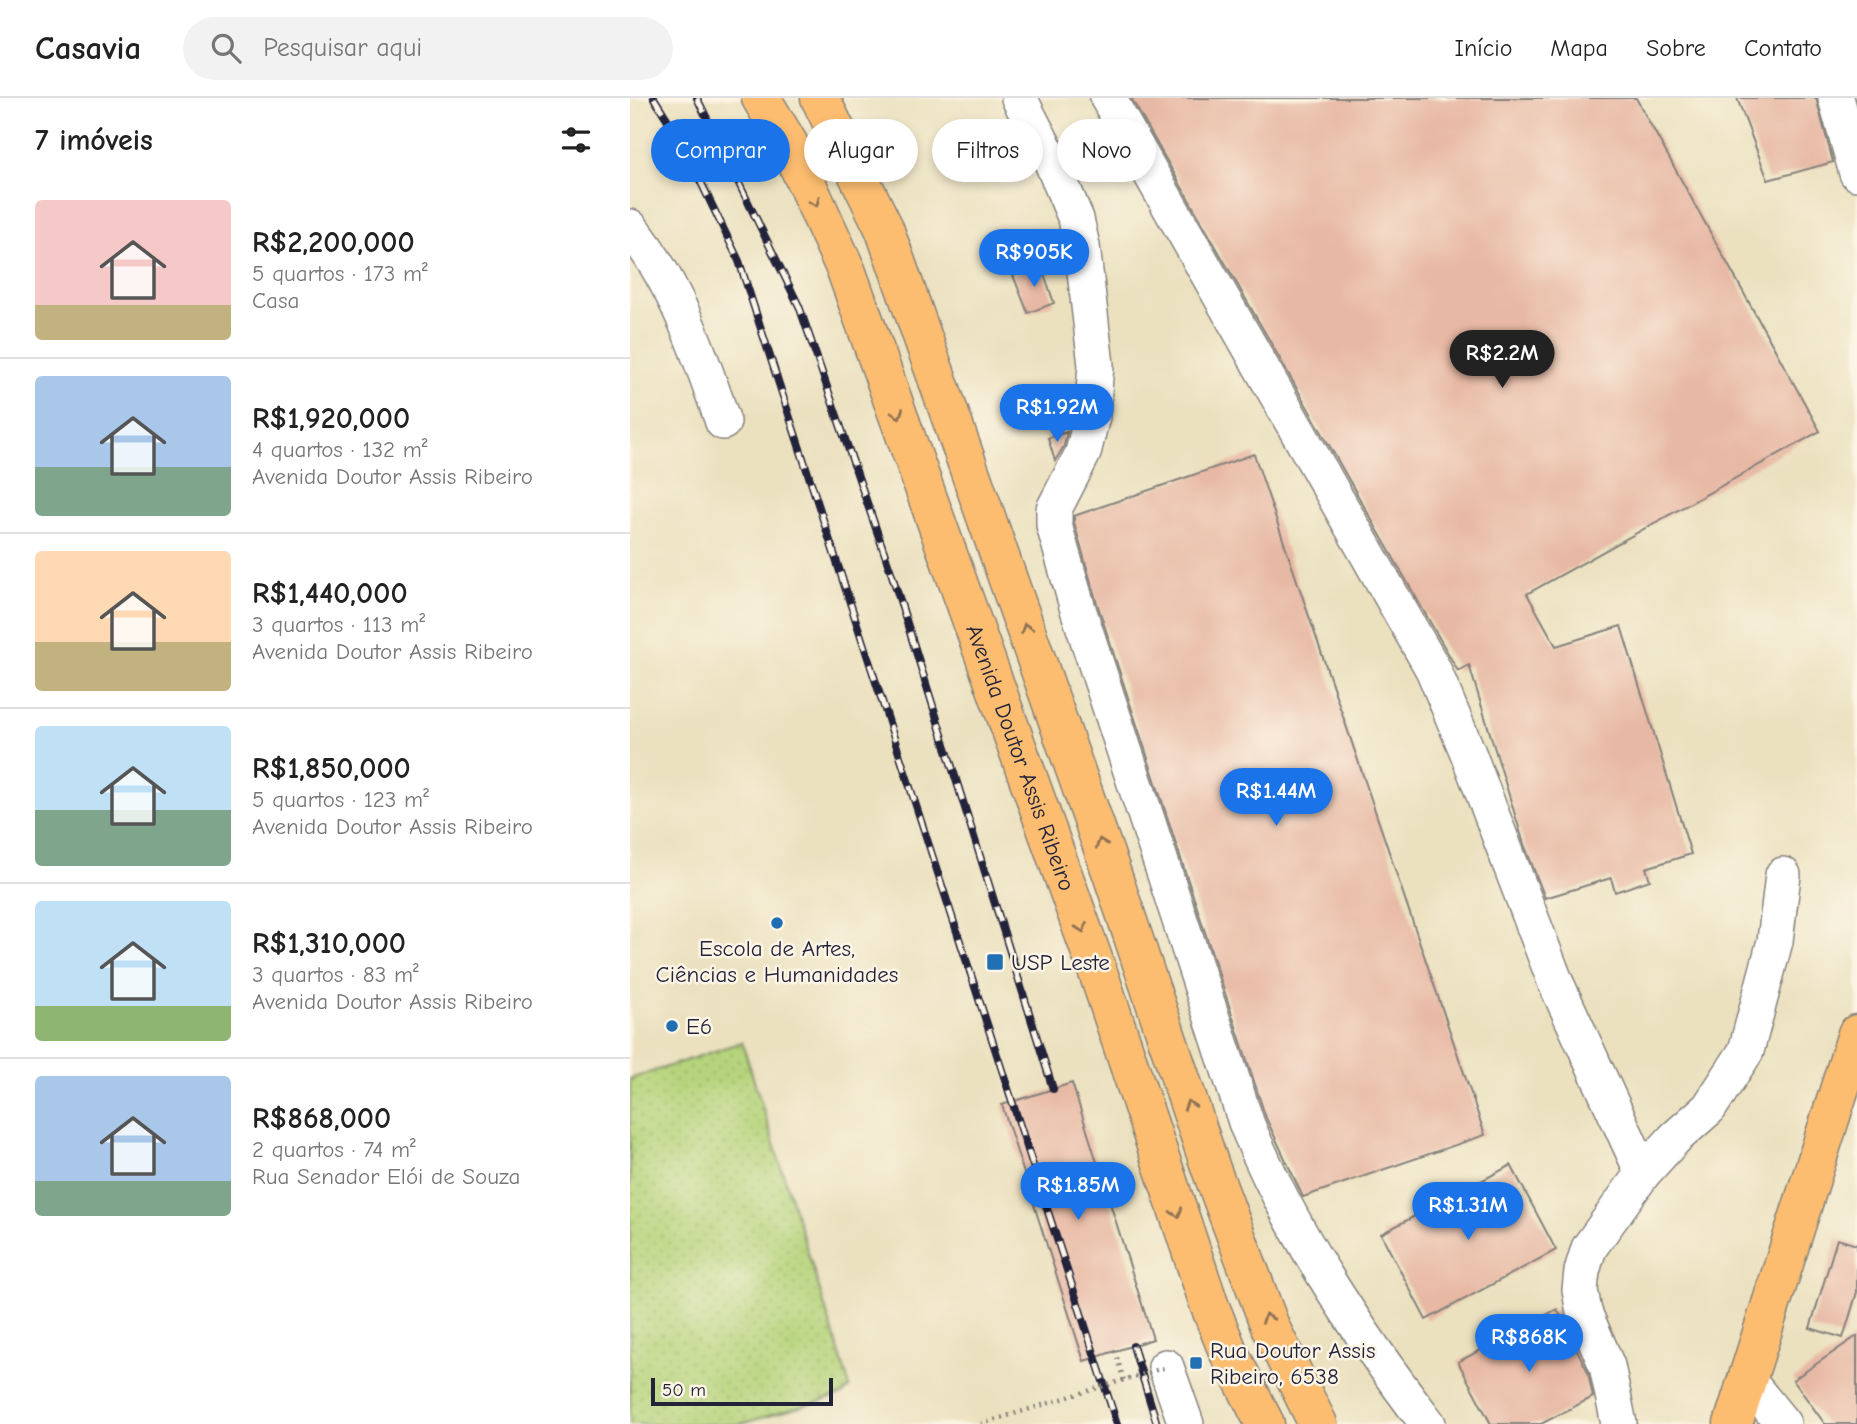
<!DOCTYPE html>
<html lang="pt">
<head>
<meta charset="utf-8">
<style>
  :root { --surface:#fff; --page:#f2f2f2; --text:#222; --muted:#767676; --line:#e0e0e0; --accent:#1a73e8 }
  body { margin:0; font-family:"Comic Neue",sans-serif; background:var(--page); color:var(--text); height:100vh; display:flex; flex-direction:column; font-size:26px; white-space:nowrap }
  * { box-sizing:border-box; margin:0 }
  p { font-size:23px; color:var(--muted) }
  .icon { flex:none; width:38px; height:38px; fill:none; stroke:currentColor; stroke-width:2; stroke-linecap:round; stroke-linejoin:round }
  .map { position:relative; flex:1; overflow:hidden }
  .sheet { display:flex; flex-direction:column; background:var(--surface); width:630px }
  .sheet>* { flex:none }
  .banner { position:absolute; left:21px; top:21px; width:665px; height:63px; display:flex; gap:14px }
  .scale { position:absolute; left:21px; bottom:18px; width:182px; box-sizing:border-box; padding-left:7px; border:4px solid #22223b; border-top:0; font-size:19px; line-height:24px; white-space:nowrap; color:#22223b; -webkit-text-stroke:5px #fcf5e5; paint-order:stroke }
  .price { position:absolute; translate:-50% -60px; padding:0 16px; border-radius:24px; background:var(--accent); color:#fff; font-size:23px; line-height:46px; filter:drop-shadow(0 2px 4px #0008) }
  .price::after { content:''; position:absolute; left:50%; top:42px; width:21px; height:16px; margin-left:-10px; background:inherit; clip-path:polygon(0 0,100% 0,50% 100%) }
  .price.current { background:#222; color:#fff }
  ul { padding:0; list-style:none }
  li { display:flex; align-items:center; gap:21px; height:175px; padding:0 35px }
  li+li { border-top:2px solid var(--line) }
  li span { display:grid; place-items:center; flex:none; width:196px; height:140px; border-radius:7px; color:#555 }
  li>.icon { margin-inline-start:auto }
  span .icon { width:84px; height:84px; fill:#fffc; stroke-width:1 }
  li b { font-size:30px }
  h2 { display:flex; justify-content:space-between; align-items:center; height:84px; padding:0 35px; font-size:30px }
  .tag { padding:0 24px; border-radius:32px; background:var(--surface); box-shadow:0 4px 10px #0003; font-size:24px; line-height:63px }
  .tag.current { background:var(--accent); color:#fff }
  header { display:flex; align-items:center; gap:42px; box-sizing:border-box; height:98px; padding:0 35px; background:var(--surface); border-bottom:2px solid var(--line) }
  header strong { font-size:33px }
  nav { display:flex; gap:38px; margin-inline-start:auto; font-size:24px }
  .search { width:490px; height:63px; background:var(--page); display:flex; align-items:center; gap:18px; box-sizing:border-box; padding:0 24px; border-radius:38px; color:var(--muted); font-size:26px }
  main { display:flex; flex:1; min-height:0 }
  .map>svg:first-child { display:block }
  .green { fill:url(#green-dots); stroke:#6c7b5b; stroke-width:2 }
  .building { fill:#e7b8a3 }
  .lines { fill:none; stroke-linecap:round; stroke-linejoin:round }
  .minor-casing { stroke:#86827d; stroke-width:38 }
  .major-casing { stroke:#86827d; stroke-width:41 }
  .path { stroke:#86827d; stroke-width:4.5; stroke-dasharray:2 5; stroke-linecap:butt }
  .minor { stroke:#fff; stroke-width:35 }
  .major { stroke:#fcbd6f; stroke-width:38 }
  .rail-casing { stroke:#22223b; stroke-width:8 }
  .rail { stroke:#fcf5e5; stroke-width:5; stroke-dasharray:16; stroke-linecap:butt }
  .path-bridge { stroke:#86827d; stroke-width:4.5; stroke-dasharray:2 5; stroke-linecap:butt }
  .oneway { stroke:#8f7055 }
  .poi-dot { fill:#1f6fb2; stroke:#fcf5e5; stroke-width:2.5 }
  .labels { text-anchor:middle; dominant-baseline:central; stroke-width:5; stroke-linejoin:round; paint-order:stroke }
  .street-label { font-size:23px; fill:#22223b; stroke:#fcf5e5 }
  .poi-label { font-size:23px; fill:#22223b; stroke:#fcf5e5; text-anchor:start }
</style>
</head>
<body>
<header>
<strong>Casavia</strong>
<div class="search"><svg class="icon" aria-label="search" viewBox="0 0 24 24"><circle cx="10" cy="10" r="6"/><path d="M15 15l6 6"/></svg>Pesquisar aqui</div>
<nav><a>Início</a><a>Mapa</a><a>Sobre</a><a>Contato</a></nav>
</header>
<main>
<section class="sheet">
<h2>7 imóveis<svg class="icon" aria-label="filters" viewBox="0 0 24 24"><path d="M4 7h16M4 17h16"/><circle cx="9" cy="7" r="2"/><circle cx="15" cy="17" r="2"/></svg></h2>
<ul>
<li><span style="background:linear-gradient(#f6c9c9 75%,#c2b280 0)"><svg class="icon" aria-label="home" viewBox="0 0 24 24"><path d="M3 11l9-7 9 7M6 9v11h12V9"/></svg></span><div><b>R$2,200,000</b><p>5 quartos · 173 m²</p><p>Casa</p></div></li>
<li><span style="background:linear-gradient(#a9c7e8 65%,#7fa58c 0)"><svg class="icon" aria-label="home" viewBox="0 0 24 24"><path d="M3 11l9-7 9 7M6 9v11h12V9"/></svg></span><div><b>R$1,920,000</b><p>4 quartos · 132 m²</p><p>Avenida Doutor Assis Ribeiro</p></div></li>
<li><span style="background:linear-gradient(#ffd9b3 65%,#c2b280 0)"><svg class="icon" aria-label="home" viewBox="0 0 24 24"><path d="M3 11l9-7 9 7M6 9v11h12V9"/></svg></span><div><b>R$1,440,000</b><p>3 quartos · 113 m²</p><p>Avenida Doutor Assis Ribeiro</p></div></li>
<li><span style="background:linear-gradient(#bfe0f5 60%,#7fa58c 0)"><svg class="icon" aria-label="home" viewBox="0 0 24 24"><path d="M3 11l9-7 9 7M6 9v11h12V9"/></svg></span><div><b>R$1,850,000</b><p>5 quartos · 123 m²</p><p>Avenida Doutor Assis Ribeiro</p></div></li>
<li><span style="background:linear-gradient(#bfe0f5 75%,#8fb573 0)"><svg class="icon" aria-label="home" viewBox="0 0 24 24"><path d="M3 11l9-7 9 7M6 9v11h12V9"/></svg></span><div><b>R$1,310,000</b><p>3 quartos · 83 m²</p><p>Avenida Doutor Assis Ribeiro</p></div></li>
<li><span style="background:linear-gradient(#a9c7e8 75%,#7fa58c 0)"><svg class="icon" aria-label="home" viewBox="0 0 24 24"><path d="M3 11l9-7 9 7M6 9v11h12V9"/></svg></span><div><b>R$868,000</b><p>2 quartos · 74 m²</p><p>Rua Senador Elói de Souza</p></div></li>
</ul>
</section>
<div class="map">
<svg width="1227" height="1326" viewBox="0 0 1227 1326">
  <defs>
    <pattern id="green-dots" width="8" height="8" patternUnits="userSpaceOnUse" patternTransform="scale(1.75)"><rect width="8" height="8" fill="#b6d47b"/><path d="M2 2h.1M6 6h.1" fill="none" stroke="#9cb66b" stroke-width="1.8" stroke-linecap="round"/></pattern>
  </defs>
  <rect width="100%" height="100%" fill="#fcf5e5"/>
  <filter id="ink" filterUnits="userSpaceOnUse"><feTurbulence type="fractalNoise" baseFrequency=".0143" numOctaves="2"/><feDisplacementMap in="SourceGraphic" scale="14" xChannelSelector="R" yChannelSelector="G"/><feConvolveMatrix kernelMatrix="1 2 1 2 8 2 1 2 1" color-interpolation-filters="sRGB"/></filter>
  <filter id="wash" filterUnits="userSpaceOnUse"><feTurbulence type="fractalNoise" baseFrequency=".00686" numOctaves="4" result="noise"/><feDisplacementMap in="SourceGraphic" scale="28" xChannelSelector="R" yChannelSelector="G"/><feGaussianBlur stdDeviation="1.57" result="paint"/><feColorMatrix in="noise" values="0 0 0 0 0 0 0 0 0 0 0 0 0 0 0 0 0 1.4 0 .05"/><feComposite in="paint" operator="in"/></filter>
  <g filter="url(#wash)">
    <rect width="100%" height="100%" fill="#ebe1bf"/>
    <polygon class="green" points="112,944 220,1289 212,1297 110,1326 0,1326 0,981"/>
    <g id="blocks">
      <g class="building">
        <polygon points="501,0 1006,0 1190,333 897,496 926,548 991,528 1061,756 1016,770 1020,782 985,794 981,780 915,800 894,746 839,567 828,573"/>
        <polygon points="1107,0 1186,0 1203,64 1138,82"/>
        <polygon points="411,167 424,205 398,215 383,177"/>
        <polygon points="437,334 434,348 425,363 418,340"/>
        <polygon points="624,356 855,1037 673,1099 636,1020 466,502 444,424 444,418"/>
        <polygon points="442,985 523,1241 454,1263 372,1007"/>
        <polygon points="881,1067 926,1152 796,1222 751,1136"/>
        <polygon points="1207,1141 1227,1147 1227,1194 1213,1240 1180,1230"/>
        <polygon points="927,1211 958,1274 963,1299 911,1326 861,1326 828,1264"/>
        <polygon points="1227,1238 1227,1326 1195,1326 1163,1282"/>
      </g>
    </g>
  </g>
  <g filter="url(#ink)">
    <use href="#blocks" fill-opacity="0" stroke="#86827d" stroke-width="2"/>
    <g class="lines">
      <g class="minor-casing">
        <g id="minor">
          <path d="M389 0 421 62 446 121 452 148 466 267 462 318 453 355 424 411V427L447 508 617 1027C662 1136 726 1232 798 1326"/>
          <polyline points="478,0 803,571 838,655 925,883 1013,1075"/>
          <polyline points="1206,0 1227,75"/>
          <path d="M0 129C46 185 70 257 93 324"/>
          <polyline points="536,1269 556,1326"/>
          <polyline points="1118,1283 1153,1326"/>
          <polyline points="989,1326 977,1268 954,1214 950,1192 952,1173 959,1150 1013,1075 1045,1040 1079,1010 1116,953 1145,843 1153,777"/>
        </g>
      </g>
      <g class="major-casing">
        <g id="major">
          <path id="s1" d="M131 0 158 45 216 172 471 883 579 1206 597 1251 635 1326"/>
          <polyline points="190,0 254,130 482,776 581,1071 641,1231 688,1326"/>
          <polyline points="1103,1326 1227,936"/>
        </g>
      </g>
      <polyline class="path" points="485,1253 494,1283"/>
      <use href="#minor" class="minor"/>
      <use href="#major" class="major"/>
      <g class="rail-casing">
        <g id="rail">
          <polyline points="24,0 51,43 109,163 487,1326"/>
          <polyline points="67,0 169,208 261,474 423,991"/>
          <polyline points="503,1248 527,1326"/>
        </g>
      </g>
      <use href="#rail" class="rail"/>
      <polyline class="path-bridge" points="351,1326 536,1269"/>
    </g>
    <defs><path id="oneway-chevron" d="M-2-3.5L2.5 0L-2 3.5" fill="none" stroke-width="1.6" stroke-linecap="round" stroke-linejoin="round" transform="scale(1.75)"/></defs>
    <g class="oneway">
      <use href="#oneway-chevron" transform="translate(185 104) rotate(65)"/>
      <use href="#oneway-chevron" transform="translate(268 316) rotate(70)"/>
      <use href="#oneway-chevron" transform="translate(396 530) rotate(-109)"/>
      <use href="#oneway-chevron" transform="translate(471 745) rotate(-109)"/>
      <use href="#oneway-chevron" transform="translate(452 830) rotate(70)"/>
      <use href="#oneway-chevron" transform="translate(559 1007) rotate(-108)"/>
      <use href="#oneway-chevron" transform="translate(547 1115) rotate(72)"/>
      <use href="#oneway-chevron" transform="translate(637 1220) rotate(-110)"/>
    </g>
  </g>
  <g class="poi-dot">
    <circle cx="147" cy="825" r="7"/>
    <rect x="356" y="855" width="18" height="18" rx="3.5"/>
    <circle cx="42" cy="928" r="7"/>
    <rect x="559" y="1258" width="14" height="14" rx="3.5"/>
  </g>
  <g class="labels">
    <g class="street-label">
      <text stroke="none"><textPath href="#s1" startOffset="710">Avenida Doutor Assis Ribeiro</textPath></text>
    </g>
    <g class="poi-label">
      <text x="147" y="850" text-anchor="middle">Escola de Artes,<tspan x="147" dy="26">Ciências e Humanidades</tspan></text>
      <text x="381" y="864">USP Leste</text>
      <text x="56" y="928">E6</text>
      <text x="580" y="1252">Rua Doutor Assis<tspan x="580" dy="26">Ribeiro, 6538</tspan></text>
    </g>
  </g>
</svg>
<div class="scale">50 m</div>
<b class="price" style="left:404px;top:191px">R$905K</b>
<b class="price current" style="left:872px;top:292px">R$2.2M</b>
<b class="price" style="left:427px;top:346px">R$1.92M</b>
<b class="price" style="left:646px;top:730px">R$1.44M</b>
<b class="price" style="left:448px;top:1124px">R$1.85M</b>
<b class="price" style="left:838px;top:1144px">R$1.31M</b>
<b class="price" style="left:899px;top:1276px">R$868K</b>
<div class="banner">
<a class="tag current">Comprar</a>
<a class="tag">Alugar</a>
<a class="tag">Filtros</a>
<a class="tag">Novo</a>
</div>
</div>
</main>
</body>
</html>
